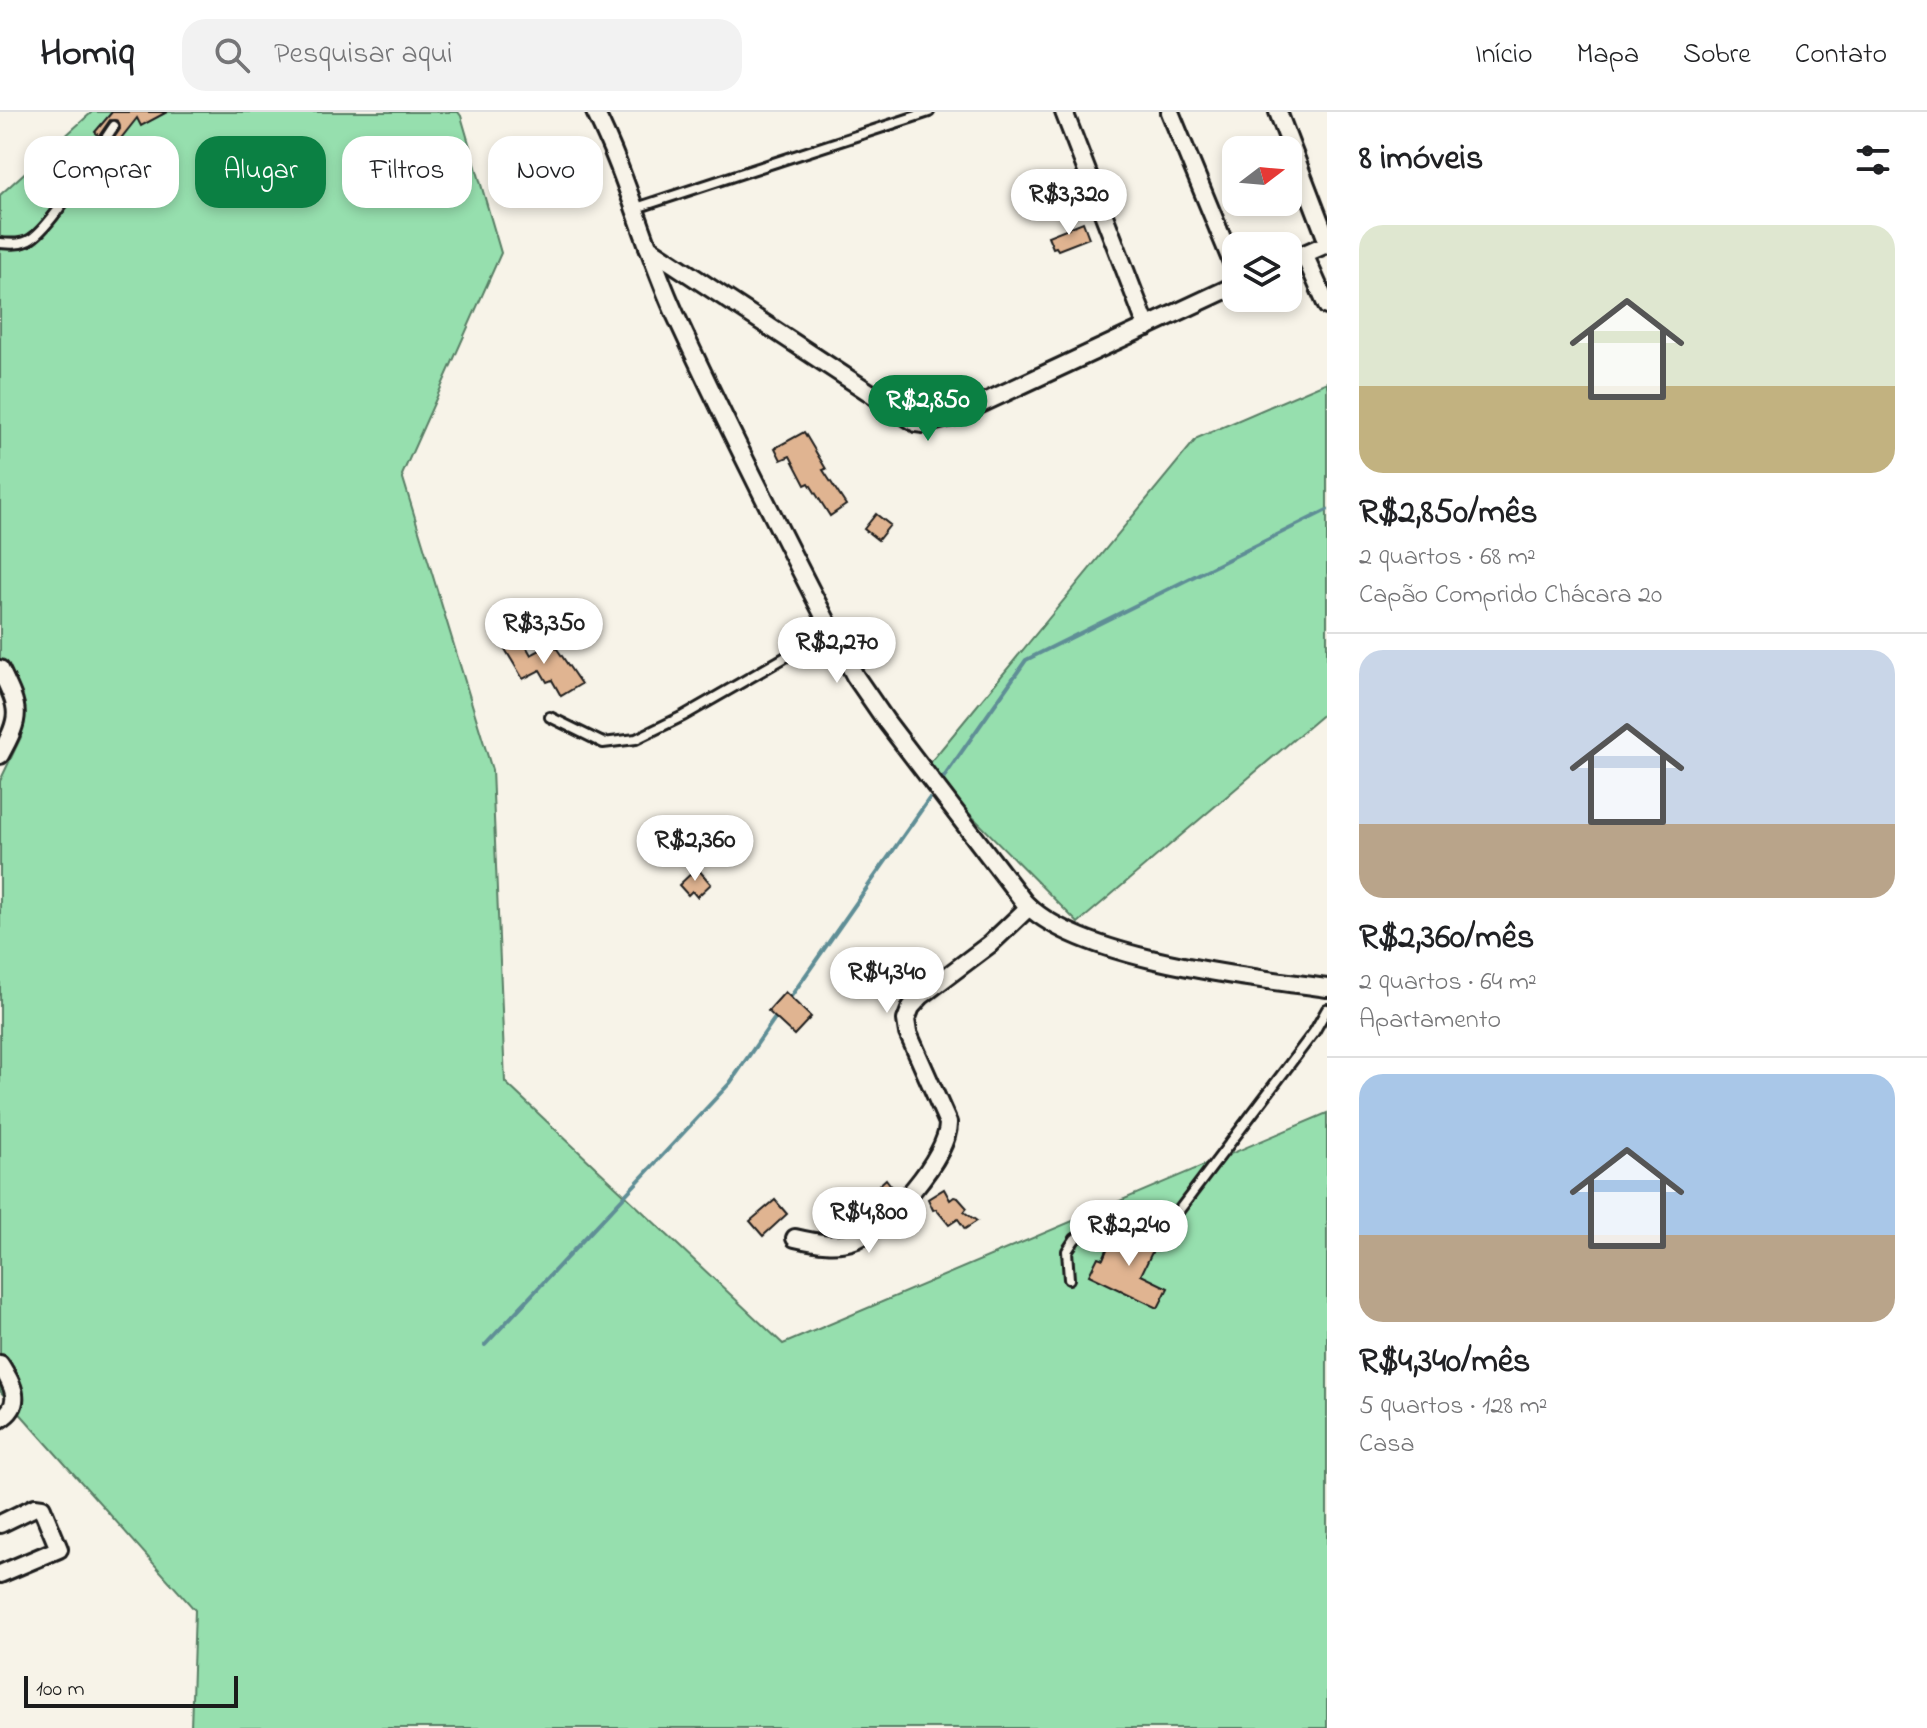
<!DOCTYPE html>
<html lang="pt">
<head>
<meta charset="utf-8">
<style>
  :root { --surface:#fff; --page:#f2f2f2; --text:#202124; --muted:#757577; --line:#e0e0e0; --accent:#0b8043 }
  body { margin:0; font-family:"Indie Flower",sans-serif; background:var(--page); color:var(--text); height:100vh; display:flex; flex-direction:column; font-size:30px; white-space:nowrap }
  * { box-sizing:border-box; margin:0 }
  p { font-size:26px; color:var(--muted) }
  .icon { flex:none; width:44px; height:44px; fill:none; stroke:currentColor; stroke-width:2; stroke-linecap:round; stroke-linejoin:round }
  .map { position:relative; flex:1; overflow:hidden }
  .panel { display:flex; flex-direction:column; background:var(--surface); width:600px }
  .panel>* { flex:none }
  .hud { position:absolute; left:24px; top:24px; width:760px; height:72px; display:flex; gap:16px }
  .needle { width:52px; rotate:74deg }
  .buttons { position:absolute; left:1222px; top:24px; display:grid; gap:16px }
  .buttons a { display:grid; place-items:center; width:80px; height:80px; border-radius:16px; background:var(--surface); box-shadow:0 4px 12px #0003; font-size:40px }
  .scale { position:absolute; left:24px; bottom:20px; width:214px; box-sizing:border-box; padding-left:8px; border:4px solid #1c1c1c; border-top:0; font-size:22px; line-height:28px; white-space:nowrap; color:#1c1c1c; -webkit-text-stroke:6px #f7f3e8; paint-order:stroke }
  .price { position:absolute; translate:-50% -68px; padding:0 18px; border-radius:28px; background:#fff; color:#222; font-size:26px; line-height:52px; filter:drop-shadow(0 2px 4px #0008) }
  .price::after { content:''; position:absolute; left:50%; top:48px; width:24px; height:18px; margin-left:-12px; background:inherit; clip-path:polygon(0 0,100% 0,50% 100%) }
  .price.current { background:var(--accent); color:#fff }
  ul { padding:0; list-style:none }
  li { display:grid; align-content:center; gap:16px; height:424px; padding:0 32px }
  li+li { border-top:2px solid var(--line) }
  li span { display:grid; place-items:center; height:248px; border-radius:24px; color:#555 }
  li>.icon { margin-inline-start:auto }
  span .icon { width:144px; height:144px; fill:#fffc; stroke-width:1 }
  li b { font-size:34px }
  h2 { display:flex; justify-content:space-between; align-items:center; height:96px; padding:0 32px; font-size:34px }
  .pill { padding:0 28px; border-radius:24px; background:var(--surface); box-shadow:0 4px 12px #0003; font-size:28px; line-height:72px }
  .pill.current { background:var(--accent); color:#fff }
  header { display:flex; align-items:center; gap:48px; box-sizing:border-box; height:112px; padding:0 40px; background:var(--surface); border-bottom:2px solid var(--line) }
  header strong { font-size:38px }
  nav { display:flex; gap:44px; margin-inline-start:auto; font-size:28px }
  .search { width:560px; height:72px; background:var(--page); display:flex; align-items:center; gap:20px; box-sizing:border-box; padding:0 28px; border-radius:24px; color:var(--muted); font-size:30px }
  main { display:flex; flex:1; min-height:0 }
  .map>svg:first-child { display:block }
  .green { fill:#96dfae; stroke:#597e65; stroke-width:2 }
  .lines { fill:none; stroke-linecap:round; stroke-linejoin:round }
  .stream { stroke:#5f8e96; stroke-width:4 }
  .building { fill:#e0b491; stroke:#1c1c1c; stroke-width:2 }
  .lane-casing { stroke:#1c1c1c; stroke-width:14 }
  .street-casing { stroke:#1c1c1c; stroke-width:22 }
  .lane { stroke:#f7f3e8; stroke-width:8 }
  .street { stroke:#f7f3e8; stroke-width:16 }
</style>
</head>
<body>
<header>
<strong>Homiq</strong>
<div class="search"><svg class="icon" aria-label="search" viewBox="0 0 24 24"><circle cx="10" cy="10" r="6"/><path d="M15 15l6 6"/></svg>Pesquisar aqui</div>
<nav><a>Início</a><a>Mapa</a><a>Sobre</a><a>Contato</a></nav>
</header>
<main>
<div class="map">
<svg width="1327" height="1616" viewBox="0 0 1327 1616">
  <rect width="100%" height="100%" fill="#f7f3e8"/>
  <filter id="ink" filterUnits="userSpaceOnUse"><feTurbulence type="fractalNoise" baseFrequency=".0125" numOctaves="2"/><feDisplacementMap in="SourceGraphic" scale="16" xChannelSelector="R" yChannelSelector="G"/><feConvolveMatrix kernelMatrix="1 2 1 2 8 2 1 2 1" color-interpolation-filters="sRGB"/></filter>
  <g filter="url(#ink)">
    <g class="green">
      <polygon points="92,0 458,0 461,4 501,141 402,363 492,658 505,970 783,1232 1327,1001 1327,1616 191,1616 195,1498 0,1279 0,669 21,625 0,549 0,83"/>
      <polygon points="1327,270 1327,599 1078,811 925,657 1197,326"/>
    </g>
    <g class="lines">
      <g class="stream">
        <polyline points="944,665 1026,548 1327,398"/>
        <polyline points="787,890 929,687"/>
        <polyline points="485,1233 730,971 777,903"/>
      </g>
    </g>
    <g class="building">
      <polygon points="112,0 167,0 141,14 137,6 114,35 110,32 120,17 118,9 110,8 99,24 95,20"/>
      <polygon points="1070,66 1074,78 1022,94 1018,82"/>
      <polygon points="1083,110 1089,126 1058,138 1056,135 1053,136 1048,124"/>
      <polygon points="804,320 826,357 823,358 846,393 830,404 809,371 805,373 790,344 781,348 775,336"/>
      <polygon points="876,402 890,413 878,428 864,417"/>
      <polygon points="522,527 531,543 553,531 581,572 561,584 552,568 547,570 540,558 523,567 505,537"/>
      <polygon points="697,756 711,772 697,785 692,779 688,783 679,773"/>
      <polygon points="785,880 811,905 794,923 768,899"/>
      <polygon points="886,1067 896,1080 880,1097 867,1084"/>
      <polygon points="944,1077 950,1088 954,1085 958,1086 967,1096 964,1100 977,1109 965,1117 958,1107 949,1113 936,1097 933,1098 928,1087"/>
      <polygon points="775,1088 787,1102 763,1124 750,1109"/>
      <polygon points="1119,1116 1156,1132 1141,1163 1168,1176 1158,1196 1089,1163 1098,1145 1103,1147 1108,1135 1111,1136"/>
    </g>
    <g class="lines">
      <g class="lane-casing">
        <g id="lane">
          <polyline points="636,96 929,0"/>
          <path d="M0 131C10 132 22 133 31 127 55 111 95 41 114 14"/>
          <polyline points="550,605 603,631 636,627 683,604 831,519"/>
          <polyline points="1069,1167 1067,1139 1075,1127 1106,1105 1129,1104 1158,1111 1171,1109 1314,920 1327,897"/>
        </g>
      </g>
      <g class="street-casing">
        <g id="street">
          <path d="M595 0C628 65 645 137 676 204 732 325 793 445 855 564L886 609 1024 790C1079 848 1248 865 1327 876"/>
          <polyline points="1064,0 1147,215"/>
          <polyline points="1170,0 1236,160"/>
          <polyline points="1278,0 1327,128"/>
          <polyline points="648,135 916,311 924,312 955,304 1236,173"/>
          <polyline points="1304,142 1327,194"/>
          <polyline points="1288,149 1327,132"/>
          <path d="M0 557C19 597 23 602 0 643"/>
          <path d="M795 1126C816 1131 837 1135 857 1127 888 1113 949 1044 948 1011L908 921 906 908 911 895 921 884 990 832 1029 795"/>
          <path d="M0 1252C12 1272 25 1292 0 1307"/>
          <polyline points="0,1412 35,1395 42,1396 59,1437 0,1462"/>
        </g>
      </g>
      <use href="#lane" class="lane"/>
      <use href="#street" class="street"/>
    </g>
  </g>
</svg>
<div class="buttons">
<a><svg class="needle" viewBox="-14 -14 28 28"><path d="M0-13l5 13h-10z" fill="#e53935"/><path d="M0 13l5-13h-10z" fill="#757577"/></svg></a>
<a><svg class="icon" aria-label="layers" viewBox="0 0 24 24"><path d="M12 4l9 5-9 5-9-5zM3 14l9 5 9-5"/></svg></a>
</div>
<div class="scale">100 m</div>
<b class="price" style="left:1069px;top:125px">R$3,320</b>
<b class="price current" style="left:928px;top:331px">R$2,850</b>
<b class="price" style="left:544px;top:554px">R$3,350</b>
<b class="price" style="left:837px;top:573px">R$2,270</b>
<b class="price" style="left:695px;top:771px">R$2,360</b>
<b class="price" style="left:887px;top:903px">R$4,340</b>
<b class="price" style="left:869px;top:1143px">R$4,800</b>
<b class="price" style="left:1129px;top:1156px">R$2,240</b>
<div class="hud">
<a class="pill">Comprar</a>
<a class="pill current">Alugar</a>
<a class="pill">Filtros</a>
<a class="pill">Novo</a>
</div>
</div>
<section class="panel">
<h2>8 imóveis<svg class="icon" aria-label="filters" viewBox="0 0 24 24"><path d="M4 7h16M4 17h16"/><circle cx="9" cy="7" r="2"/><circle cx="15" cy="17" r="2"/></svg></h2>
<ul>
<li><span style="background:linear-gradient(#dfe7d0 65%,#c2b280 0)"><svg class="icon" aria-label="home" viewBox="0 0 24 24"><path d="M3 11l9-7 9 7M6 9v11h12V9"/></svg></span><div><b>R$2,850/mês</b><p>2 quartos · 68 m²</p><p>Capão Comprido Chácara 20</p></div></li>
<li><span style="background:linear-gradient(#c9d6e8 70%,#b9a48a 0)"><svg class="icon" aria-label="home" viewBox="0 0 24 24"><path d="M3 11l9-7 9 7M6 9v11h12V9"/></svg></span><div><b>R$2,360/mês</b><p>2 quartos · 64 m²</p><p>Apartamento</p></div></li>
<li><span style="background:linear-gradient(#a9c7e8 65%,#b9a48a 0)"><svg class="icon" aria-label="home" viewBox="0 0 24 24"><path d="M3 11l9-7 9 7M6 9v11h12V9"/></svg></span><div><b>R$4,340/mês</b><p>5 quartos · 128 m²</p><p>Casa</p></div></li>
</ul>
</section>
</main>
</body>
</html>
